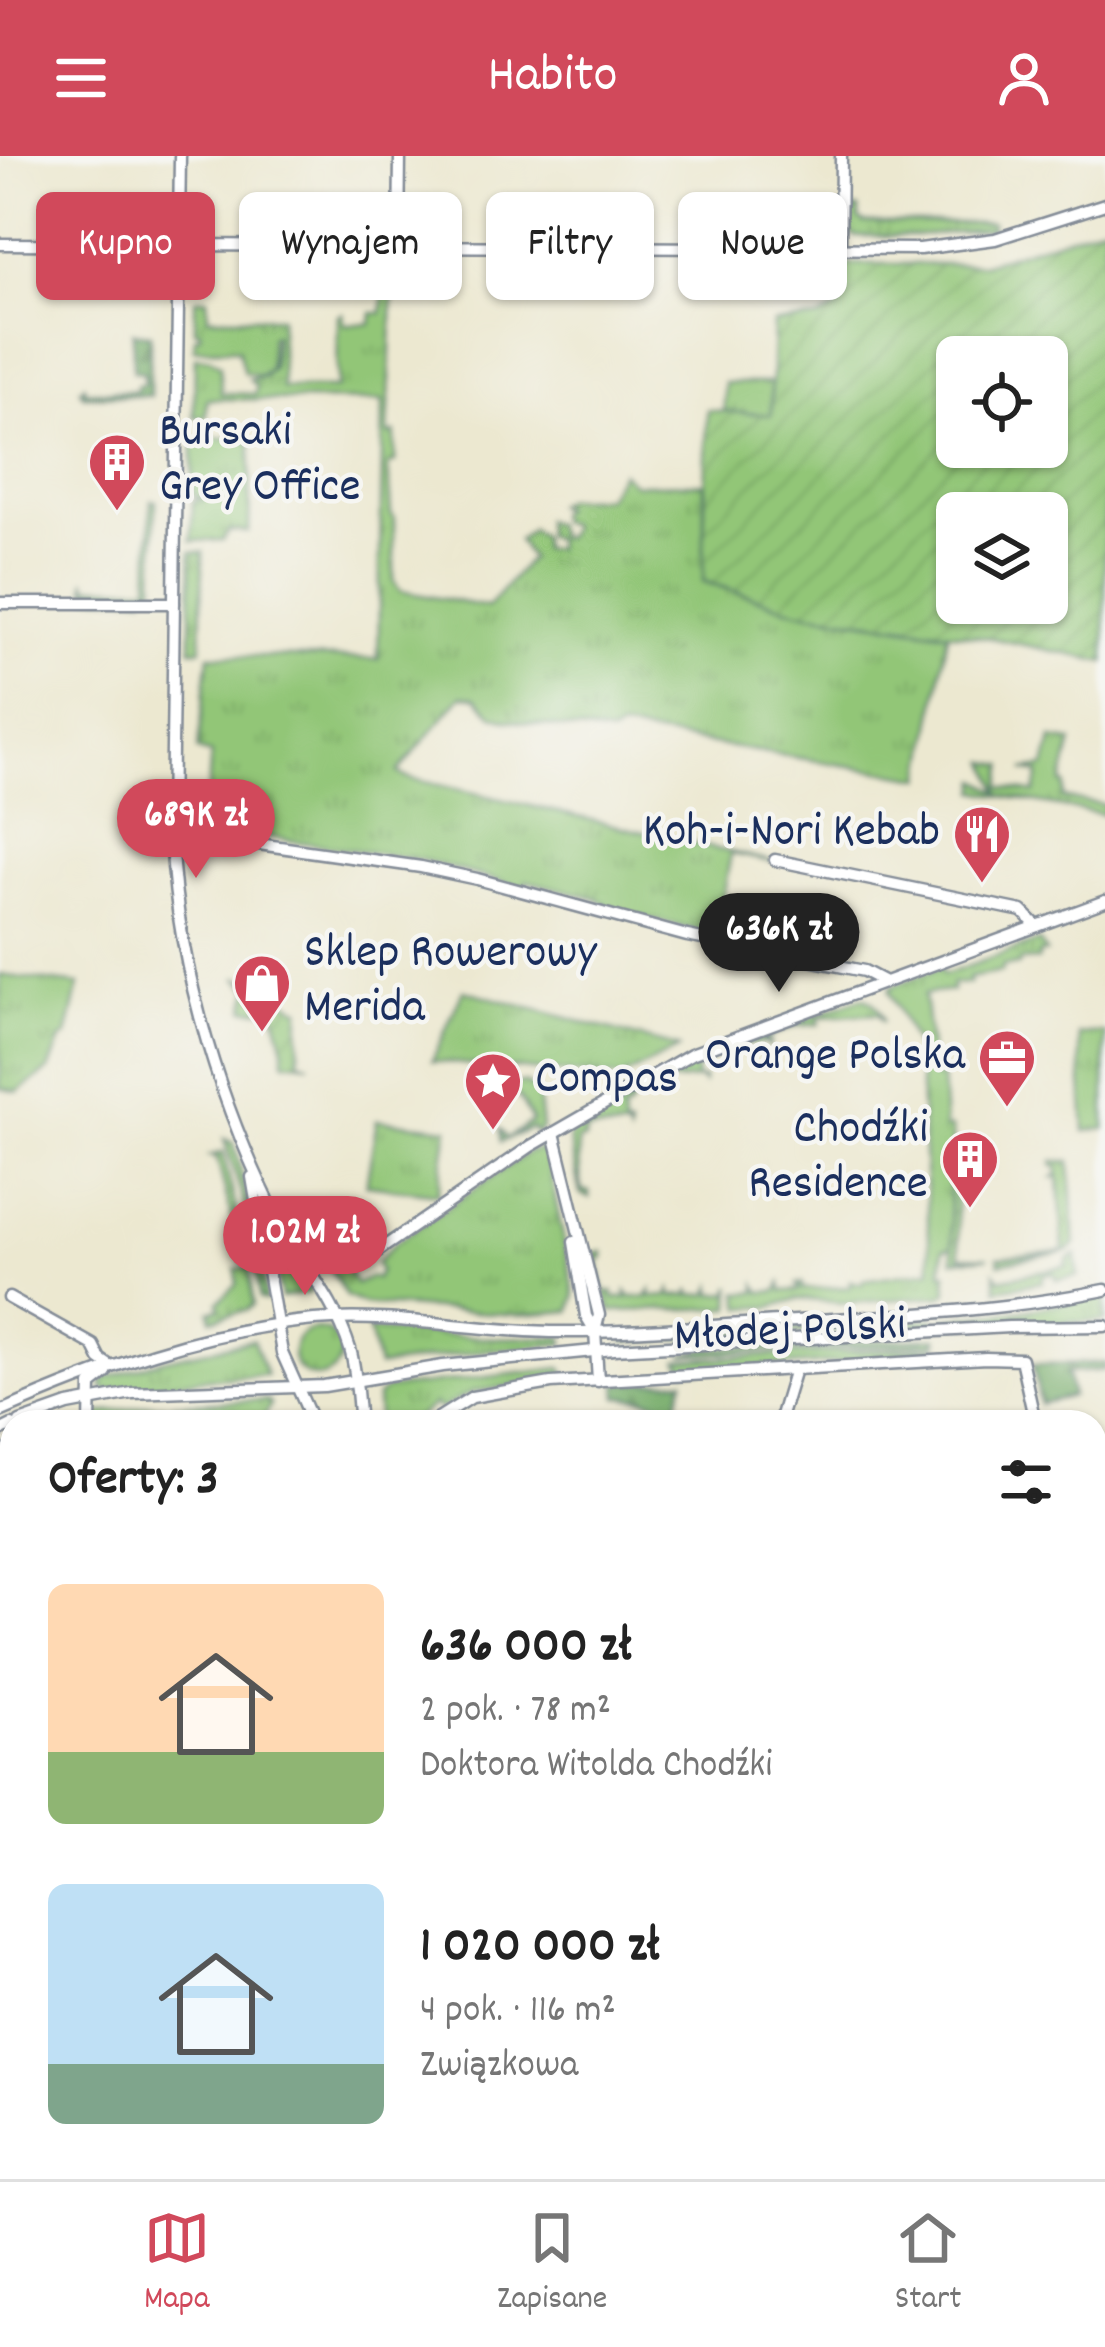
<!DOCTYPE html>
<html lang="pl">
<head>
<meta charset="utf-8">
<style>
  :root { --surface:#fff; --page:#f6f6f6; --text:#222; --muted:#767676; --line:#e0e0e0; --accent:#d1495b }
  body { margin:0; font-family:Dekko,sans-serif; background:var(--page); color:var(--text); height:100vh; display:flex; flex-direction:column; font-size:45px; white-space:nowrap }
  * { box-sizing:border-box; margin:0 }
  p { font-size:39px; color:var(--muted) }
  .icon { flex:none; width:66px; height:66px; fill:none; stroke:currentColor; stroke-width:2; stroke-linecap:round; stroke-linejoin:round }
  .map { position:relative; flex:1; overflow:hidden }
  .details { position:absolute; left:0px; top:1254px; width:1107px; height:771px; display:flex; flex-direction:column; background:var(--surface); border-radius:36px 36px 0 0; box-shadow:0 3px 9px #0004 }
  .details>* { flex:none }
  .guide { position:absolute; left:36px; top:36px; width:1035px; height:108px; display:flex; gap:24px }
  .buttons { position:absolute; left:936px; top:180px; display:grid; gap:24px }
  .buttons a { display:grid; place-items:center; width:132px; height:132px; border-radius:18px; background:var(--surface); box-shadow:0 3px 9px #0004; font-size:60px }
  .price { position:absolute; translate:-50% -102px; padding:0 27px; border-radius:42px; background:var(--accent); color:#fff; font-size:39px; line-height:78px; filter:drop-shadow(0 3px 6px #0008) }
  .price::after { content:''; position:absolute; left:50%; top:72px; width:36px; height:27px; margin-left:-18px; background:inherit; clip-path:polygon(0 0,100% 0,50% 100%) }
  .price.on { background:#222; color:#fff }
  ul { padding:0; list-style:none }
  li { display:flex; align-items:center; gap:36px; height:300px; padding:0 48px }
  li span { display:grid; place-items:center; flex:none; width:336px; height:240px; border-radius:18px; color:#555 }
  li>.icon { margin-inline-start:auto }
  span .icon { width:144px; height:144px; fill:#fffc; stroke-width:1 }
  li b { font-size:51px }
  h2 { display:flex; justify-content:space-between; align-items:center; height:144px; padding:0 48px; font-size:51px }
  .tag { padding:0 42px; border-radius:18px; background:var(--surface); box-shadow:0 3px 9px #0004; font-size:42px; line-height:108px }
  .tag.on { background:var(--accent); color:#fff }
  header { display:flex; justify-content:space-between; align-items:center; height:156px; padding:0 48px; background:var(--accent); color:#fff; font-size:54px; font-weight:600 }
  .menu { display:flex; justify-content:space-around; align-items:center; height:168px; border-top:3px solid var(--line); background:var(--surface); font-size:33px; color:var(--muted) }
  .menu a { display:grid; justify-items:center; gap:6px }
  .menu .on { color:var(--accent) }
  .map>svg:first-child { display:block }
  .grass { fill:url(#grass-tufts); stroke:#567a6a; stroke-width:3 }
  .forest { fill:url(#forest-firs); stroke:#486d63; stroke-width:3 }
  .garden { fill:url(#garden-furrows); stroke:#567a6a; stroke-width:3; fill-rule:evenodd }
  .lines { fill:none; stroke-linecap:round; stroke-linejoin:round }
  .minor-casing { stroke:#848c97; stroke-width:15 }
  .minor { stroke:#fff; stroke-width:10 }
  .labels { text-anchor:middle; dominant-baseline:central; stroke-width:9; stroke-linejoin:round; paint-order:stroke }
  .poi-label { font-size:48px; fill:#1b2f5e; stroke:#f6f6f2; text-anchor:start }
  .street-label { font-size:48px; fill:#1b2f5e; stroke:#f6f6f2 }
</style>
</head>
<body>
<header><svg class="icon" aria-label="menu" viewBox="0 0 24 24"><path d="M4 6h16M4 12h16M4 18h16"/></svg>Habito<svg class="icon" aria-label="person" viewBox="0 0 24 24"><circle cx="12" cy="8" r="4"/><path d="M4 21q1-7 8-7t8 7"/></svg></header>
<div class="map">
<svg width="1105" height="2023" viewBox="0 0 1105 2023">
  <defs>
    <pattern id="grass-tufts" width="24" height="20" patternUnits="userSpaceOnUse" patternTransform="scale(3)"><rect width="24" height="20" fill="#92c677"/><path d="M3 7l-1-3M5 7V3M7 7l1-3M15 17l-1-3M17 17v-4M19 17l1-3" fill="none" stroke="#7daa69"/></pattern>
    <pattern id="forest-firs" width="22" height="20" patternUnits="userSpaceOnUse" patternTransform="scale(3)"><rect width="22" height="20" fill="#75ab68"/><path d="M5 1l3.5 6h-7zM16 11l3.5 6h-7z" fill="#5f8c59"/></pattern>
    <pattern id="garden-furrows" width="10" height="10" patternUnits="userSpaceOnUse" patternTransform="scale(3)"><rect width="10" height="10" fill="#92c677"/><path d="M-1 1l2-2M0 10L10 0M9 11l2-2" fill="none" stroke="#7daa69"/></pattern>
  </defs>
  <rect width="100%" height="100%" fill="#f6f6f2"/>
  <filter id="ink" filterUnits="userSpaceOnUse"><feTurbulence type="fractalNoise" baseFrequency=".00833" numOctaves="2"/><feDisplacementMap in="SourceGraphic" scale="24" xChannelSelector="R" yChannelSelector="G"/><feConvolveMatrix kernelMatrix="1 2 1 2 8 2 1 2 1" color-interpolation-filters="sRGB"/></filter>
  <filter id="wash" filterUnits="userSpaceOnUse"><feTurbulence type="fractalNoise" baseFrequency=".004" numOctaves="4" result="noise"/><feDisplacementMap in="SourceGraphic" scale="48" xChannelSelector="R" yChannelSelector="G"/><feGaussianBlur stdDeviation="2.7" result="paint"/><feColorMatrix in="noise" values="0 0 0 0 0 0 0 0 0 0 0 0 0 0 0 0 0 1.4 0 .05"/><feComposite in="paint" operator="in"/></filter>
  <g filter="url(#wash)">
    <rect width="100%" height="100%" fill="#ece8d0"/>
    <g class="grass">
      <polygon points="852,53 859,53 859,63 864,67 992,67 991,73 916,80 855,80 847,74"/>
      <polygon points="296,94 372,94 375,106 368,114 365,109 292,111 292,99 356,98 293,96"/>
      <polygon points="385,106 394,106 388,279 395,277 395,306 388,309 391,358 394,362 394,425 400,435 488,451 530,402 518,384 531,373 541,381 541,393 554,393 555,384 545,379 544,364 554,368 557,381 563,382 570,373 568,368 558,365 556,358 562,352 555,349 563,343 606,341 621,316 634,328 704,327 704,426 798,455 948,477 923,622 620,573 612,579 507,564 493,559 475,541 461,540 398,616 405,621 774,706 731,698 716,779 617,755 596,742 526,725 524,732 422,704 292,685 205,668 211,598 198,594 209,499 378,503 383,245 207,243 206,261 194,261 195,201 210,202 220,209 221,237 255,238 256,230 249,223 263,221 272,213 275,179 271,180 269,213 261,220 244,217 238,193 194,193 195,181 200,180 200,175 195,174 195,143 207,142 208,161 280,161 282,232 337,232 338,159 343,157 344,168 371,168 372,157 382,157"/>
      <polygon points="724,227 771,227 771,260 724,255"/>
      <polygon points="193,282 241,282 251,288 249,376 229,375 223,384 191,385 193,345 204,342 193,339"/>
      <polygon points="151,345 156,345 154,434 144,436 144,441 88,441 85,437 141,437 92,435 86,432 86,423 88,430 149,431"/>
      <polygon points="191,396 203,396 201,493 191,493"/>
      <polygon points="1052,583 1072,586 1062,627 1065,629 1063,642 1105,649 1105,659 977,635 979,624 1000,636 988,606 1005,609 1001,631 1035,637 1039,617 1024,614 1045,611"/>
      <polygon points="1039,785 1046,796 1040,797 1038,804 1020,805 1019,809 1003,810 1002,816 969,822 969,827 952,828 952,835 924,838 933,921 942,921 945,972 952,972 953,995 984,994 984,1001 947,1003 952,1091 944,1092 942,1116 946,1116 947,1136 942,1140 844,1147 797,1143 771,1151 742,1152 739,1137 757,1136 757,1129 761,1136 777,1135 781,1128 782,1135 799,1134 797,1128 802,1127 803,1133 850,1131 850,1125 862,1128 863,1124 931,1114 918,896 889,835 891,831 940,812 944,819"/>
      <polygon points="0,819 79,829 67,880 61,883 49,914 18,936 0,932"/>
      <polygon points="463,834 679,892 680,892 621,922 432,905"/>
      <path d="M861 842C872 841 882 856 883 866L878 858 819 861V868L795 870 763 883 770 886 768 893 767 887 744 889 743 894 722 896 696 909V923H703V927L699 923 665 926 664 932C651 932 632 940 629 953L623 955 624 971 630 972 629 978 627 973 586 975 585 983 578 984 581 1034 589 1036V1042L580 1038 569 982 572 975 693 906Z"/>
      <polygon points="1105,877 1105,973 1085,975 1079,879"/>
      <polygon points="525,927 538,936 542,972 536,978 532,972 501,986 500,972 507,983 532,965 518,939 509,941 501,930 491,937 484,930"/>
      <polygon points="377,964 448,972 438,1038 366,1029"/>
      <polygon points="224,983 234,987 256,1075 266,1145 260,1143 243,1044"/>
      <polygon points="545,992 575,1140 571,1155 518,1159 364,1148 346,1140 322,1100 342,1106 356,1128 371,1121 376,1123 380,1115 376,1107 395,1087 529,996"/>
      <polygon points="223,996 248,1104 242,1105 217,1002 210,1000"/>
      <polygon points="1053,1005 1070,1005 1075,1089 1068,1095 999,1107 998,1101 1063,1095 1059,1021 1054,1021 1058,1018 1058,1011 1053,1010"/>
      <polygon points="266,1050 311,1136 281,1142"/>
      <polygon points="603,1096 604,1101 599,1103 603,1135 613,1136 614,1142 627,1142 627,1136 631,1141 647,1141 651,1135 651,1141 668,1140 671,1134 672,1140 689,1139 691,1133 692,1139 709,1138 713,1131 713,1138 730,1137 732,1130 731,1152 611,1155 592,1098"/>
      <polygon points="1076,1099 1078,1120 1056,1124 1053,1117 1042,1120 1043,1126 997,1133 995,1117 1000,1123 1067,1110 1067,1104"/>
      <polygon points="249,1111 253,1149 247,1154 212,1163 210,1155 220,1152 218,1146 237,1128 236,1113"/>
      <polygon points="1105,1140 1105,1165 944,1170 944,1162 1011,1156"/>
      <polygon points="935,1163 935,1170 625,1186 624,1183"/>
      <circle cx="317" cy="1197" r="24"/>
      <polygon points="369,1174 494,1182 563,1181 564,1188 489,1194 378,1211"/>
      <polygon points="937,1182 937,1187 683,1199 704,1193"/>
      <polygon points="253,1184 266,1219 200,1223 108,1235 102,1231 105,1222 166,1203"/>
      <polygon points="937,1191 938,1201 686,1215 679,1204"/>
      <polygon points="561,1212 565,1217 563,1222 473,1236 440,1253 435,1248 411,1266 378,1266 377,1241 386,1233"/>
      <polygon points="267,1244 271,1249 261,1266 237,1266 235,1254 137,1258 134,1266 95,1266 96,1258 149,1249"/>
      <polygon points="1105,1377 1105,1451 1100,1453 1105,1483 1095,1485 1095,1379"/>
    </g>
    <g class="forest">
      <polygon points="133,176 150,178 150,240 83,239 80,233 84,229 85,235 136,235 137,229 144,228 144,216 133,215"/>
      <polygon points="1105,1207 1105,1214 1067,1217 1072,1240 1040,1248 1033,1208"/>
      <polygon points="684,1224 676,1252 645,1243 618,1241 617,1228"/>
    </g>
    <g class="garden">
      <path d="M1105 68V506L991 482 798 455 703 425 707 254 771 259 773 167 818 163 838 151 837 108H982ZM1047 201V291H957V201ZM1047 357V447H957V357Z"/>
      <polygon points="237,821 256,827 256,840 260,844 275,838 300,853 299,904 310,908 284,905 284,892 274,854 245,853 250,833"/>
      <polygon points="984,1001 985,1010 954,1012 960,1100 989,1101 953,1104 947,1002"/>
    </g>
  </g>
  <g filter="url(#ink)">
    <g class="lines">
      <g class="minor-casing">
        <g id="minor">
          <path d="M180 0 171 665C172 791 215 935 270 1048 293 1097 334 1140 350 1193 357 1216 357 1242 360 1266"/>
          <polyline points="0,88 920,93 995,83 1105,48"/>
          <polyline points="399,88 400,0"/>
          <polyline points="840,93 841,0"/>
          <polyline points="0,447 174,447"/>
          <polyline points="171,680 230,684 421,711 477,723 687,780 864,815 883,825"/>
          <polyline points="775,704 1022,755 1037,770"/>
          <polyline points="554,977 599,1159 595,1175 598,1225"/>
          <polyline points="252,1021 282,1197 313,1266"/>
          <polyline points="574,1086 586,1160 595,1175"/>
          <polyline points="356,1110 531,990 691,898 1105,745"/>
          <polyline points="9,1142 93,1189 100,1203 110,1210"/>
          <path d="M0 1256C99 1212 205 1174 314 1164 392 1157 473 1175 551 1176 627 1177 703 1170 779 1166 889 1160 997 1156 1105 1134"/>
          <polyline points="20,1266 68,1249 132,1237 324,1230 443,1210 614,1193 1009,1171 1105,1170"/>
          <polyline points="90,1266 91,1229 106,1217"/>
          <polyline points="432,1266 472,1241 551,1227 986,1202 1021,1203 1035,1266"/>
          <polyline points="779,1266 795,1213"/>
          <polyline points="0,1275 12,1269"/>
          <polyline points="0,1297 12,1292"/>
          <polyline points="1095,1756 1102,1784 1105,1827"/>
          <polyline points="1095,1856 1105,1852"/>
          <polyline points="1095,1899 1105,1896"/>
          <polyline points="1095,1916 1105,1914"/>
          <polyline points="437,2013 438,2023"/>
          <polyline points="709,2013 719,2023"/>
          <polyline points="733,2013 749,2023"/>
          <polyline points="1038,2013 1039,2023"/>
          <polyline points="835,2023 843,2013"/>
          <polyline points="860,2023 868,2013"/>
          <polyline points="905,2023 916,2013"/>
        </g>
      </g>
      <use href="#minor" class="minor"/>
    </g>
  </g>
  <defs>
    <g id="building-pin" transform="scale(3)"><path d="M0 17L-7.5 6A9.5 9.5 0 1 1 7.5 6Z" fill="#d1495b" stroke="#f6f6f2"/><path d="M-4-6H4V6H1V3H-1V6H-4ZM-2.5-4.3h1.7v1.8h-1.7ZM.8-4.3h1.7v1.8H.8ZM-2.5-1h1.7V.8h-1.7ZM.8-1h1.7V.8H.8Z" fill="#fff"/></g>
    <g id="restaurant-pin" transform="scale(3)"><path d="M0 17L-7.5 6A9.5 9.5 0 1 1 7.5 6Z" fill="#d1495b" stroke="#f6f6f2"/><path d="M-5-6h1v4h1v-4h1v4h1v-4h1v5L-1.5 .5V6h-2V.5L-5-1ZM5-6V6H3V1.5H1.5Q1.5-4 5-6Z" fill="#fff"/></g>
    <g id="shop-pin" transform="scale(3)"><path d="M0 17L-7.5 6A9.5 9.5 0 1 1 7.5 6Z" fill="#d1495b" stroke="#f6f6f2"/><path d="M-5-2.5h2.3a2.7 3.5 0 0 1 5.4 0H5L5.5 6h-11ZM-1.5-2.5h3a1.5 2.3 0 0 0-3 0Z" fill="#fff"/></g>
    <g id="office-pin" transform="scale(3)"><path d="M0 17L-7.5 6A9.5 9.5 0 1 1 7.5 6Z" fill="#d1495b" stroke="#f6f6f2"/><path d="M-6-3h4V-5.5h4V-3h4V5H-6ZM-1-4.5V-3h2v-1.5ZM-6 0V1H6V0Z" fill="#fff"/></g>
    <g id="sight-pin" transform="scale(3)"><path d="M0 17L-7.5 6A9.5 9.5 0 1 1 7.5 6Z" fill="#d1495b" stroke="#f6f6f2"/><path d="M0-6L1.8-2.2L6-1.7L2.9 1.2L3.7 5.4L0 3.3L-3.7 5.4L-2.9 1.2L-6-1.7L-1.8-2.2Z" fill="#fff"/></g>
  </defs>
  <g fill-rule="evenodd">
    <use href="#building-pin" x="117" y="306"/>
    <use href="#restaurant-pin" x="982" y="678"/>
    <use href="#shop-pin" x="262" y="827"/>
    <use href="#office-pin" x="1007" y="902"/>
    <use href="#sight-pin" x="493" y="925"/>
    <use href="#building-pin" x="970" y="1003"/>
  </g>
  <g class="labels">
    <g class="poi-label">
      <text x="159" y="278">Bursaki<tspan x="159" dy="55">Grey Office</tspan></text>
      <text x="940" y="678" text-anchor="end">Koh-i-Nori Kebab</text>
      <text x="304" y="799">Sklep Rowerowy<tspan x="304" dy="55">Merida</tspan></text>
      <text x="965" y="902" text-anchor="end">Orange Polska</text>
      <text x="535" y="925">Compas</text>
      <text x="928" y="975" text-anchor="end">Chodźki<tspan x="928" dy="55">Residence</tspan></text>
    </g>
    <g class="street-label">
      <text transform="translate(790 1177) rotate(-3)">Młodej Polski</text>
    </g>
  </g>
</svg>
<div class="buttons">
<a><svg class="icon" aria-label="locate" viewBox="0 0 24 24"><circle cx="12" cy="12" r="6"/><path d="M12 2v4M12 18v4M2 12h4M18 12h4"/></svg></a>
<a><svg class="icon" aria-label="layers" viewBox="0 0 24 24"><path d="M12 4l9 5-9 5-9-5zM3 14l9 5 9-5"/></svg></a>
</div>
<b class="price" style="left:196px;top:725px">689K zł</b>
<b class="price on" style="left:779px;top:839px">636K zł</b>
<b class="price" style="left:305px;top:1142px">1.02M zł</b>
<div class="guide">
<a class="tag on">Kupno</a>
<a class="tag">Wynajem</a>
<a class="tag">Filtry</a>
<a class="tag">Nowe</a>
</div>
<section class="details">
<h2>Oferty: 3<svg class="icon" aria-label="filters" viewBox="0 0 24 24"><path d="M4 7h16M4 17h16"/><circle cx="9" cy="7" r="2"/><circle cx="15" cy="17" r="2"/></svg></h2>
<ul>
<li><span style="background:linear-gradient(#ffd9b3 70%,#8fb573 0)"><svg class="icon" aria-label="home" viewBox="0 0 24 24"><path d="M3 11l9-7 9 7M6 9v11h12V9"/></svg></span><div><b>636 000 zł</b><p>2 pok. · 78 m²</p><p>Doktora Witolda Chodźki</p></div></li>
<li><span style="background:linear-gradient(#bfe0f5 75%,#7fa58c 0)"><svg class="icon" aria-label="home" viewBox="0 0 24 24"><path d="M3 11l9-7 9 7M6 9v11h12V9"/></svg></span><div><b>1 020 000 zł</b><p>4 pok. · 116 m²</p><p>Związkowa</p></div></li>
</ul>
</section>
</div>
<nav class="menu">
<a class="on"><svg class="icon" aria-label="map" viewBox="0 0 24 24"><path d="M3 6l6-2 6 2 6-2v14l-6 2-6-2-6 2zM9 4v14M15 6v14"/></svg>Mapa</a>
<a><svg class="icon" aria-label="saved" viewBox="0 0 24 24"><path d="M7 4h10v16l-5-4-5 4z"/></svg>Zapisane</a>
<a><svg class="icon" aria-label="home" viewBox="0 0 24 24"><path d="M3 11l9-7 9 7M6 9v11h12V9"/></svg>Start</a>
</nav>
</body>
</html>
